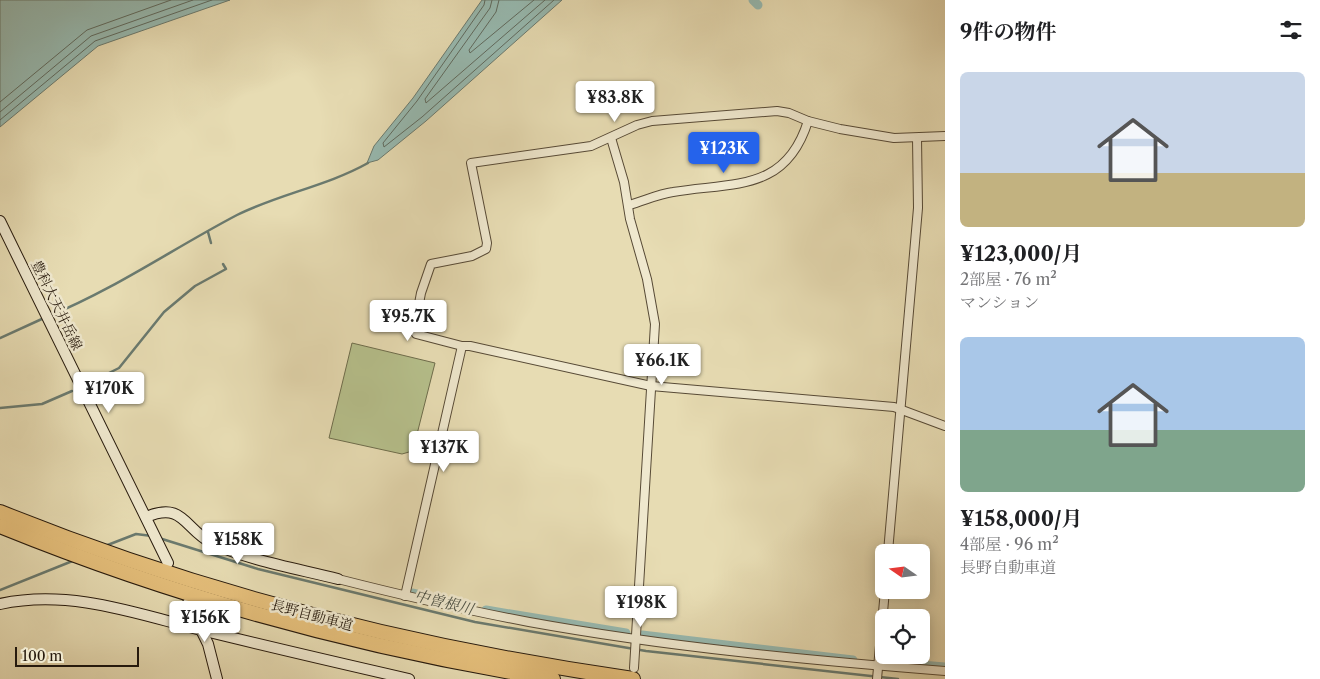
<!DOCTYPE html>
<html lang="ja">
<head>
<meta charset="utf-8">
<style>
  :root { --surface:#fff; --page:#f6f6f6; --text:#202124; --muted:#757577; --accent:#2563eb }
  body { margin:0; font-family:"Libre Caslon Text","Noto Serif JP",serif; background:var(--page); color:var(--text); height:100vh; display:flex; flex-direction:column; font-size:19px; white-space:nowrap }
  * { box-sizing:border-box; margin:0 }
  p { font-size:16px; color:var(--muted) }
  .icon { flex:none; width:28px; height:28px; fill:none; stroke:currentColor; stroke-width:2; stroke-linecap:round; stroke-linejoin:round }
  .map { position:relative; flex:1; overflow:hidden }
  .panel { display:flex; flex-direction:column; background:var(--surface); width:375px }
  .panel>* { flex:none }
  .needle { width:32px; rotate:284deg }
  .buttons { position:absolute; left:875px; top:544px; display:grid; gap:10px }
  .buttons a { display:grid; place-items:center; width:55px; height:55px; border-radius:8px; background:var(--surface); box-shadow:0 2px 12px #0003; font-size:25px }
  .scale { position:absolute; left:15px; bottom:12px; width:124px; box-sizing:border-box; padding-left:5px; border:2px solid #271a0d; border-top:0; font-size:14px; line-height:18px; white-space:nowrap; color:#271a0d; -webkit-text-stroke:4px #efe8ce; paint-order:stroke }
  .price { position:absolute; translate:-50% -42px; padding:0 11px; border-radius:5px; background:#fff; color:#222; font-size:16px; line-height:32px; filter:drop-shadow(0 1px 2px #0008) }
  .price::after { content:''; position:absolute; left:50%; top:30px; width:15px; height:11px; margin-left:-8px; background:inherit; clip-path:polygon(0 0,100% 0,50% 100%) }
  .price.on { background:var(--accent); color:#fff }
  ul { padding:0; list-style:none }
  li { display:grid; align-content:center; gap:10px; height:265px; padding:0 15px }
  li span { display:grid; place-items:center; height:155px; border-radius:8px; color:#555 }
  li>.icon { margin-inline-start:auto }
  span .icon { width:90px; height:90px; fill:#fffc; stroke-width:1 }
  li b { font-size:21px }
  h2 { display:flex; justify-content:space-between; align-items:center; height:60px; padding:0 15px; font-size:21px }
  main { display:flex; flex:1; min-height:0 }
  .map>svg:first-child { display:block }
  .green { fill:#b6c08c; stroke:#6e6d4c }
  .water { fill:#97bab1; stroke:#6a7a6f }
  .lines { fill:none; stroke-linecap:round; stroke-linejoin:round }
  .shore { stroke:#5f6a5f; stroke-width:1 }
  .stream { stroke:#6a7a6f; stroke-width:2.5 }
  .canal { stroke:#97bab1; stroke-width:9 }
  .street-casing { stroke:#574a36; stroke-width:10 }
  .secondary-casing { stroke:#271a0d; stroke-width:12 }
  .highway-casing { stroke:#271a0d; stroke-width:16 }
  .street { stroke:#efe8ce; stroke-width:8 }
  .secondary { stroke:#efe8ce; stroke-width:10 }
  .highway { stroke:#e4be7a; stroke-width:14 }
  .labels { text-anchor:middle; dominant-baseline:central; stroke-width:5; stroke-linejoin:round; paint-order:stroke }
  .street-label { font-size:14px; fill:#271a0d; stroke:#efe8ce }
  .water-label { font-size:15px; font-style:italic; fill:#4e5246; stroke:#efe8ce }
</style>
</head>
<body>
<main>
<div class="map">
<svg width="945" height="679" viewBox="0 0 945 679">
  <rect width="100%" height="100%" fill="#e7dcb3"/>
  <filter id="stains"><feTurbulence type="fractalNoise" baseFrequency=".004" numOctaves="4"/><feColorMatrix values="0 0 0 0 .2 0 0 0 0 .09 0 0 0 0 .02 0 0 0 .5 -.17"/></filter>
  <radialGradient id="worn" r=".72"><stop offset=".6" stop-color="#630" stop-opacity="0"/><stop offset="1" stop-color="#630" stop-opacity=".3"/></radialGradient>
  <polygon class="green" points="352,343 435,363 414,446 409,452 402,454 329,438"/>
  <g class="water">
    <polygon points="0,0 230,0 98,46 0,127"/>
    <polygon points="482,0 562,0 426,121 378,160 367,163 374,146 413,98"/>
  </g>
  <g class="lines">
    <g class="shore">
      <polyline points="485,0 484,5 417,101 383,143 384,147 422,117 554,0"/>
      <polyline points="492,0 490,8 425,99 426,103 545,0"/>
      <polyline points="499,0 496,12 469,50 470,53 534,0"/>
      <polyline points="0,102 87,30 171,0"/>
      <polyline points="0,112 91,36 193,0"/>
      <polyline points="0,120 95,41 212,0"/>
    </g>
    <g class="stream">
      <polyline points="208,232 211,243"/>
      <path d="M49 316C115 289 174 248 237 215 279 194 327 186 368 163"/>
      <polyline points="0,338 44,318"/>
      <polyline points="91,382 119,368 164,312 195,286 226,269 223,264"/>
      <polyline points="0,408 42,404 72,391"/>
      <polyline points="159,538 258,569 475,622 646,651 898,679"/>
      <polyline points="105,546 136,534 152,536"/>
      <polyline points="0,590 75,560"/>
    </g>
    <g class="canal">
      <polyline points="753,0 758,5"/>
      <polyline points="413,593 471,607"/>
      <polyline points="486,610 626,633"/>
      <polyline points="642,635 853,660"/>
      <polyline points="886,662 945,667"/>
    </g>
    <g class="street-casing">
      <g id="street">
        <polyline points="945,136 894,138 840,129 808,121 789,113 777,111 652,121 637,125 591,146 471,163 487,243 486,249 472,256 431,264 421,293 414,330 416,334 462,346 470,346 651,386 894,407 945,426"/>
        <polyline points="611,138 624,182 630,219 647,279 655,324 634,668"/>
        <path d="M629 205C644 201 658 194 673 192 734 182 786 192 808 121"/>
        <polyline points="888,552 918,208 917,138"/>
        <path d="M338 579C401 595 465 610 529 622 667 647 806 660 945 671"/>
        <polyline points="405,596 462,346"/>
        <polyline points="877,679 885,590"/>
      </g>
    </g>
    <g class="secondary-casing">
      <g id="secondary">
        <polyline points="0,221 168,563"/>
        <path d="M146 517C184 501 184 529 212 543 247 560 299 569 338 579"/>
        <polyline points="188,603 208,644 217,679"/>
        <path d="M0 604C69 589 135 613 201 630 270 647 339 663 409 679"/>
      </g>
    </g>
    <g class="highway-casing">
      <g id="highway">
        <path d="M0 512C203 594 416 648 633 679"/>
        <path d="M0 526C177 598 364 649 553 679"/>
      </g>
    </g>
    <use href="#street" class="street"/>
    <use href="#secondary" class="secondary"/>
    <use href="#highway" class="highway"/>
  </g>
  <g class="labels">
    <g class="street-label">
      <text transform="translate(57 305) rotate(64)">豊科大天井岳線</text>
      <text transform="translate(312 615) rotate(15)">長野自動車道</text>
    </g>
    <g class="water-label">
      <text transform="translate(444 602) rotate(14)">中曽根川</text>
    </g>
  </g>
  <rect width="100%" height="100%" filter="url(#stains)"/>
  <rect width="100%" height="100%" fill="url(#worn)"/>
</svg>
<div class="buttons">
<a><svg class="needle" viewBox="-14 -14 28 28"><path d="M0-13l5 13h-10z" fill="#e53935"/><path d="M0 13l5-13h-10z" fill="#757577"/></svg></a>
<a><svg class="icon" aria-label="locate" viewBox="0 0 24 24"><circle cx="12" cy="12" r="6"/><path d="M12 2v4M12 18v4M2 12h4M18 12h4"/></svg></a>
</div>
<div class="scale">100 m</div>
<b class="price" style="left:615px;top:123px">¥83.8K</b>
<b class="price on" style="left:724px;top:174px">¥123K</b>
<b class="price" style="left:408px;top:342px">¥95.7K</b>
<b class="price" style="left:662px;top:386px">¥66.1K</b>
<b class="price" style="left:109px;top:414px">¥170K</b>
<b class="price" style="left:444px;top:473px">¥137K</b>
<b class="price" style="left:238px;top:565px">¥158K</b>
<b class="price" style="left:641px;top:628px">¥198K</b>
<b class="price" style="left:205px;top:643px">¥156K</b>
</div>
<section class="panel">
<h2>9件の物件<svg class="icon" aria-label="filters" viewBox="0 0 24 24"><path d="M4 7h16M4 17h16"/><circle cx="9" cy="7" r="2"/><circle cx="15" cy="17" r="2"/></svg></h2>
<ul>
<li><span style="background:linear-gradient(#c9d6e8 65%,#c2b280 0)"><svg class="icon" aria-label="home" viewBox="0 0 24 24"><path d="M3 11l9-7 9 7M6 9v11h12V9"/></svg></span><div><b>¥123,000/月</b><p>2部屋 · 76 m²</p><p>マンション</p></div></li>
<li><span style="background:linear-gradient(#a9c7e8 60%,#7fa58c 0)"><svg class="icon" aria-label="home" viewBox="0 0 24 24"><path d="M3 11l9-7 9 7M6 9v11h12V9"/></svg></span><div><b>¥158,000/月</b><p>4部屋 · 96 m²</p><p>長野自動車道</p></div></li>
</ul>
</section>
</main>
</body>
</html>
